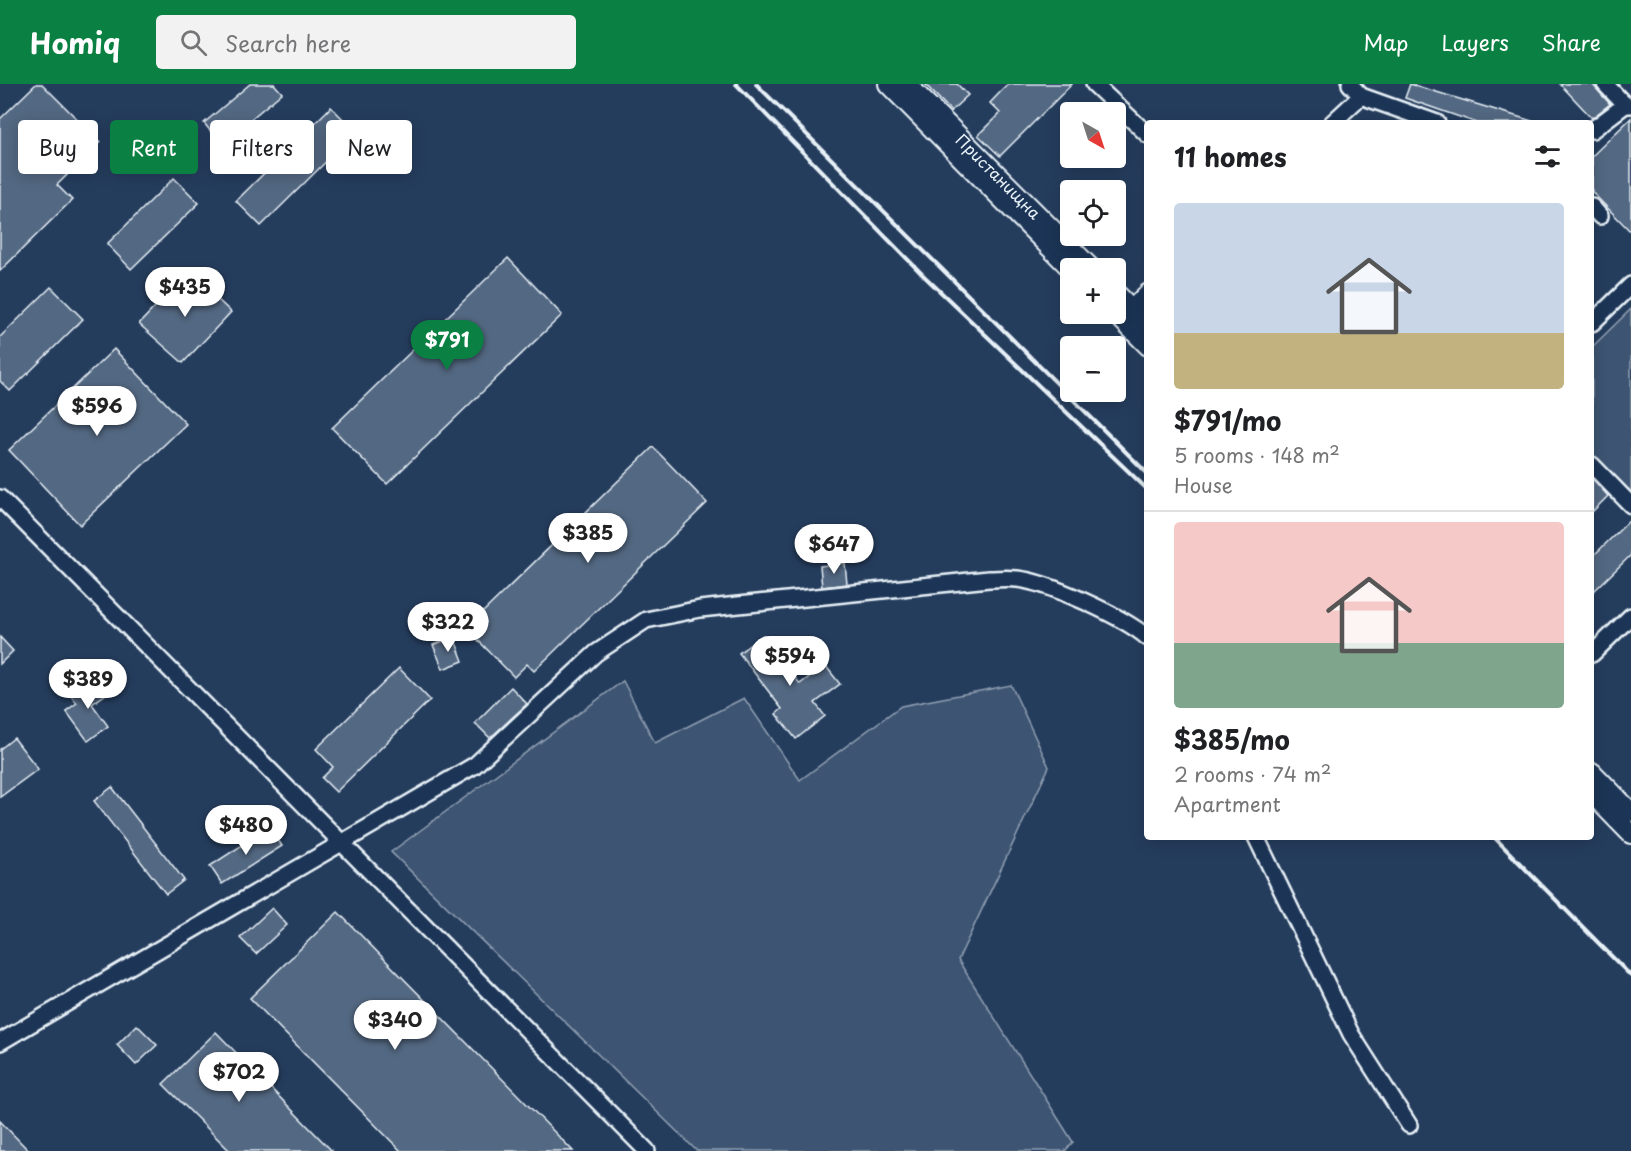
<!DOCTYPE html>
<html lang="en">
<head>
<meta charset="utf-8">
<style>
  :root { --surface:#fff; --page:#f2f2f2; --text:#202124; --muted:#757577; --line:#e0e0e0; --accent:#0b8043 }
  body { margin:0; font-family:"Playpen Sans",sans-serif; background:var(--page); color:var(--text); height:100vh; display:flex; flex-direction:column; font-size:22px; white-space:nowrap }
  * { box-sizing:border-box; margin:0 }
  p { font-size:20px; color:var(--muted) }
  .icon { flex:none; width:33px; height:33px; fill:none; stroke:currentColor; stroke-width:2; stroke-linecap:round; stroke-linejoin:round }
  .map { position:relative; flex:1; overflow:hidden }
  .side { position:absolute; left:1144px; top:36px; width:450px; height:720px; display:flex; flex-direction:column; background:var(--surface); border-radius:6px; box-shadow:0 3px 15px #0003 }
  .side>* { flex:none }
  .hud { position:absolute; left:18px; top:36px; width:570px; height:54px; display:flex; gap:12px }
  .needle { width:39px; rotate:141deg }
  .controls { position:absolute; left:1060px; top:18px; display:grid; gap:12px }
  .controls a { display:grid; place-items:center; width:66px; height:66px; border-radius:6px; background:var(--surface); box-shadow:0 3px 15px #0003; font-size:30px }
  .price { position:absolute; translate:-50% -51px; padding:0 14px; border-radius:21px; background:#fff; color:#222; font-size:20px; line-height:39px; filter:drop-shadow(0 2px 3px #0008) }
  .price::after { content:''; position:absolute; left:50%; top:36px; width:18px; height:14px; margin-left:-9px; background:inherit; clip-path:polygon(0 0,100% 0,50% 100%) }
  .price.active { background:var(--accent); color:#fff }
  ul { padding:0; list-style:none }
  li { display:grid; align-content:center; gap:12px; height:318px; padding:0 30px }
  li+li { border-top:2px solid var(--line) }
  li span { display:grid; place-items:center; height:186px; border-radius:6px; color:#555 }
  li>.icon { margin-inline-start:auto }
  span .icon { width:108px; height:108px; fill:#fffc; stroke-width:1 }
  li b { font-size:26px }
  h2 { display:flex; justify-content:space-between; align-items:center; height:72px; padding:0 30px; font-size:26px }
  .chip { padding:0 21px; border-radius:6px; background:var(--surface); box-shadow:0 3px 15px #0003; font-size:21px; line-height:54px }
  .chip.active { background:var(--accent); color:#fff }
  header { display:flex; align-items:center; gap:36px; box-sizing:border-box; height:84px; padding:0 30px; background:var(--accent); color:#fff }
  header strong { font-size:28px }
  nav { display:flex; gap:33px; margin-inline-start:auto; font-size:21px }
  .search { width:420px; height:54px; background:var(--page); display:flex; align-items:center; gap:15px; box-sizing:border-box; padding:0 21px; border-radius:6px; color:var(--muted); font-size:22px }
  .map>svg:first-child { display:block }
  .green { fill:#3e5472; stroke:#93a2b5; stroke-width:1.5 }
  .building { fill:#536782; stroke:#e8f1f8; stroke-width:1.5 }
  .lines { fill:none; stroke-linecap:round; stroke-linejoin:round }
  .minor-casing { stroke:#e8f1f8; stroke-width:20 }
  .major-casing { stroke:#e8f1f8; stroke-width:22 }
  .minor { stroke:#1d3557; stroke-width:15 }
  .major { stroke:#1d3557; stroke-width:18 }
  .rail { stroke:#e8f1f8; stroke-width:4 }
  .labels { text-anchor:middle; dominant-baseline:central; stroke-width:5; stroke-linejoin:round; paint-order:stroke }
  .street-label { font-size:16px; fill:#e8f1f8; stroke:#1d3557 }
</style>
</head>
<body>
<header>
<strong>Homiq</strong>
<div class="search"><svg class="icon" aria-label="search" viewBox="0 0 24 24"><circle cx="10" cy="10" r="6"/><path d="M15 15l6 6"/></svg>Search here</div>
<nav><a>Map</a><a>Layers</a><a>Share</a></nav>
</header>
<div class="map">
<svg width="1631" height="1067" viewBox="0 0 1631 1067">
  <rect width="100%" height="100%" fill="#253d5d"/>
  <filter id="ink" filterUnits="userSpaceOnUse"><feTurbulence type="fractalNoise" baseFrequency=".0167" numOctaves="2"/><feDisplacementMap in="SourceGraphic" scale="12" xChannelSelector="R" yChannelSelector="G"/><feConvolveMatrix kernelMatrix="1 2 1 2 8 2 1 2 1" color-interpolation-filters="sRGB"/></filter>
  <g filter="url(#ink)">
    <g class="green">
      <polygon points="1631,225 1631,413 1592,373 1592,263"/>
      <polygon points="623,597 655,659 744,614 800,696 901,622 1011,601 1049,683 958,876 1073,1058 1065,1067 697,1067 391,768"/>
    </g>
    <g class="building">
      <polygon points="36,0 42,0 100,58 57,101 72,116 0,187 0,35"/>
      <polygon points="250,0 274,0 282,9 221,60 204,39"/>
      <polygon points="925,0 957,0 968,11 951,27"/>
      <polygon points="1008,0 1072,0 1000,72 978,51 1000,29 990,19"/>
      <polygon points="1410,0 1532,37 1531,39 1477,39 1405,14"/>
      <polygon points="1560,0 1592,0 1610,20 1592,34"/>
      <polygon points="331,23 356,48 261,142 236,117"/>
      <polygon points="1631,34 1631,148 1592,108 1592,72"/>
      <polygon points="174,94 199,119 131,185 107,160"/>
      <polygon points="508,174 562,231 387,400 332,344"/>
      <polygon points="188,188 231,228 183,279 139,240"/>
      <polygon points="51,203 83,235 10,307 0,297 0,253"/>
      <polygon points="114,265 186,340 80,441 9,366"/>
      <polygon points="653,363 707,419 534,587 527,580 514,593 473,551 486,538 480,531"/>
      <polygon points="1592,394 1608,412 1592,428"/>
      <polygon points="1631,435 1631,471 1592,509 1592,473"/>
      <polygon points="845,479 847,500 822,503 820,482"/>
      <polygon points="763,551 800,600 825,581 840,600 815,619 825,632 796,655 776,630 782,625 739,569"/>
      <polygon points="0,553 13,567 0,580"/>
      <polygon points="454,553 463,577 443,585 433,561"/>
      <polygon points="399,584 430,616 336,708 322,694 333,683 316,665"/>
      <polygon points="95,594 106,610 92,620 108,642 88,657 66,627 77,619 70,611"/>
      <polygon points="511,603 527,620 490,654 475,639"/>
      <polygon points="14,654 38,685 0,713 0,665"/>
      <polygon points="112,703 184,796 166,810 94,717"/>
      <polygon points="270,743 282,762 222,800 210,782"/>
      <polygon points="272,824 287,841 256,870 240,854"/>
      <polygon points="338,828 573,1067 401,1067 250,914"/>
      <polygon points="137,941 157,961 136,981 117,961"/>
      <polygon points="216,948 332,1067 230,1067 163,1000"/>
      <polygon points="0,1037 29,1067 0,1067"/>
    </g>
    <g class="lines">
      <g class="minor-casing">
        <g id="minor">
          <polyline points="1094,0 1148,51"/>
          <polyline points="1350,0 1361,12"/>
          <polyline points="1605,0 1625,21 1631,21"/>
          <polyline points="1332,39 1361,12 1437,39"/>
          <polyline points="1592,46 1625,21"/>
          <polyline points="1592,123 1600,132"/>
          <polyline points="1131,224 1148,208"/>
          <polyline points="1592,239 1631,201"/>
          <polyline points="1592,381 1631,421"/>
          <polyline points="0,414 647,1067"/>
          <polyline points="1592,570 1631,532"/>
          <polyline points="1256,753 1351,950 1409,1041"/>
          <path d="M0 958 475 681 596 569 646 536 700 525 989 495C998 495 1008 494 1017 495 1048 498 1124 533 1148 554"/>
        </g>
      </g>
      <g class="major-casing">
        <g id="major">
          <polyline points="888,0 1071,185"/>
          <path id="s1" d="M907 0 1091 184"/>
          <polyline points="1116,209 1148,241"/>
          <polyline points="1116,230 1148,262"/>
          <polyline points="1592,688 1631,728"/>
          <polyline points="1592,710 1631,750"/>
        </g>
      </g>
      <use href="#minor" class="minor"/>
      <use href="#major" class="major"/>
      <g class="rail">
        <polyline points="736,0 923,191 1148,406"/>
        <polyline points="756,0 1148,390"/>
        <polyline points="1494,753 1631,892"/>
      </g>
    </g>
  </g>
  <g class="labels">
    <g class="street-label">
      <text stroke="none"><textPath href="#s1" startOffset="130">Пристанищна</textPath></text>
    </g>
  </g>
</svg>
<div class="controls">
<a><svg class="needle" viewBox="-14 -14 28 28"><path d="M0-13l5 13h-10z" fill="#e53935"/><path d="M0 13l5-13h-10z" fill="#757577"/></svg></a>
<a><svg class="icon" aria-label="locate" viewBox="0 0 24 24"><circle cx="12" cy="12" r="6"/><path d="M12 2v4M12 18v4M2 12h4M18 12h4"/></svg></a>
<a>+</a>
<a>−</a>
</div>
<b class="price" style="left:185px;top:234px">$435</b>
<b class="price active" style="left:447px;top:287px">$791</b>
<b class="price" style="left:97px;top:353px">$596</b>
<b class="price" style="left:588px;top:480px">$385</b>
<b class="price" style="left:834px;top:491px">$647</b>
<b class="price" style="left:448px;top:569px">$322</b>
<b class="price" style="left:790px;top:603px">$594</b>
<b class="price" style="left:88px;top:626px">$389</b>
<b class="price" style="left:246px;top:772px">$480</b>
<b class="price" style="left:395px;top:967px">$340</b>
<b class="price" style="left:239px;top:1019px">$702</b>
<div class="hud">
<a class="chip">Buy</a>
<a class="chip active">Rent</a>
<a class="chip">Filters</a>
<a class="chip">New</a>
</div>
<section class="side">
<h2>11 homes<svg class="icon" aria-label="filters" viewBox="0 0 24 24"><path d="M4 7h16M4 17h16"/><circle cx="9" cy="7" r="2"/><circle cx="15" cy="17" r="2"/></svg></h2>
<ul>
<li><span style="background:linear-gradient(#c9d6e8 70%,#c2b280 0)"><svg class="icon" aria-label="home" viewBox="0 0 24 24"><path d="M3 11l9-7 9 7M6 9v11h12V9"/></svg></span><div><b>$791/mo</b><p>5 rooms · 148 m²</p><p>House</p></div></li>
<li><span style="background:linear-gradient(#f6c9c9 65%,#7fa58c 0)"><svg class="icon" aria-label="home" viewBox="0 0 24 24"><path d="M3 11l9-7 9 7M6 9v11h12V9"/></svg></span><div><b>$385/mo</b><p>2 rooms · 74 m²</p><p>Apartment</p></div></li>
</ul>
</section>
</div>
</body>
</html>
